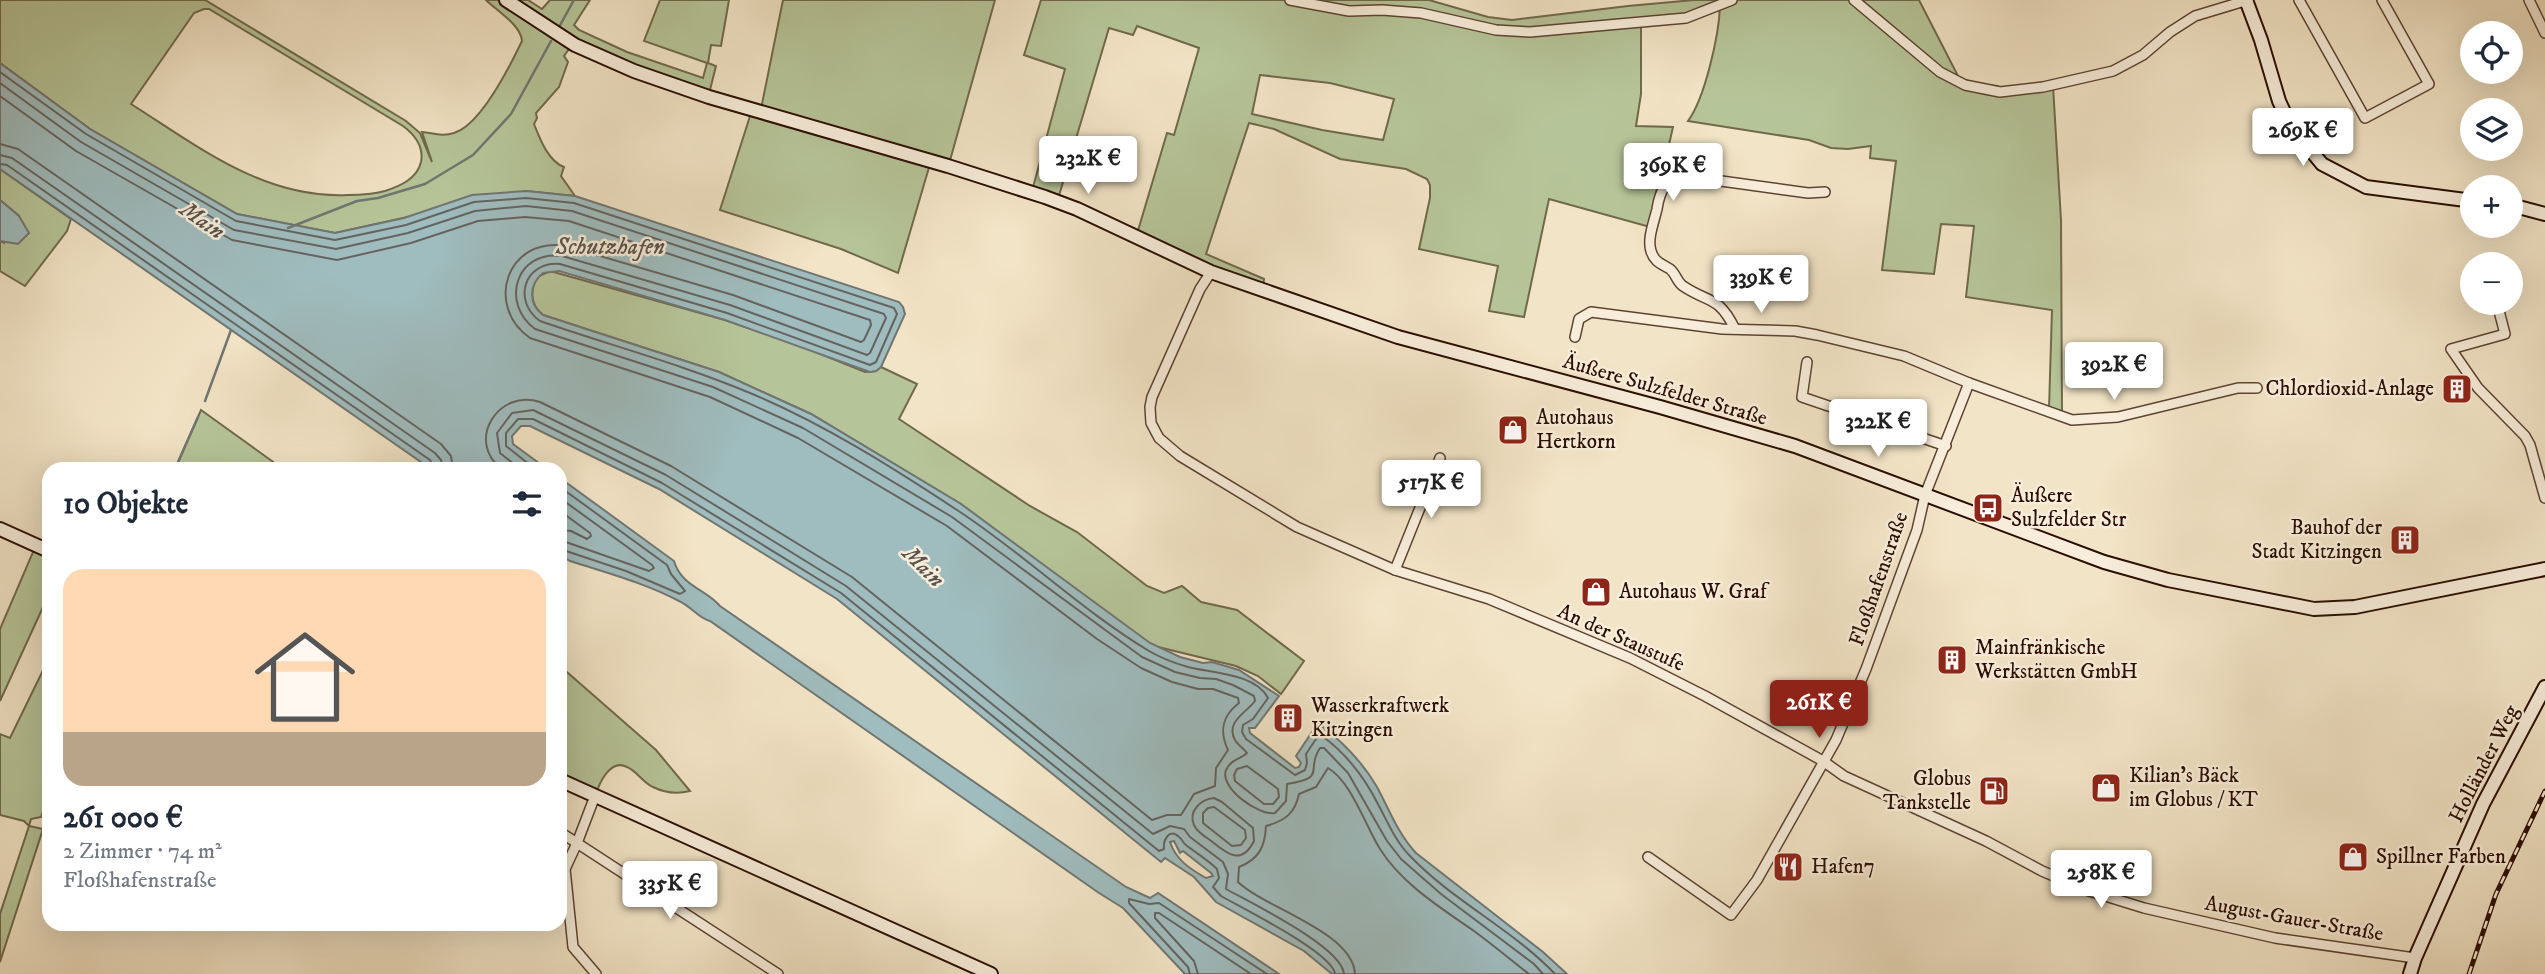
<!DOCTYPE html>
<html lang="de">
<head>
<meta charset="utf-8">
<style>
  :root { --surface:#fff; --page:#f6f6f7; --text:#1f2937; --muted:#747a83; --line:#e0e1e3; --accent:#8f2418 }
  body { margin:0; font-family:"IM FELL DW Pica",serif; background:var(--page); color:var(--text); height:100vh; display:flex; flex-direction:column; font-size:26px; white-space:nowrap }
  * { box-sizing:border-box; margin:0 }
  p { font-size:23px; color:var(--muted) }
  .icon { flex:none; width:38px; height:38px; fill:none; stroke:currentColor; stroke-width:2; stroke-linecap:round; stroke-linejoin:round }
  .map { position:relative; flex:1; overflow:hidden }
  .side { position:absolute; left:42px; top:462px; width:525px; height:469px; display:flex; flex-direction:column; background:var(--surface); border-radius:21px; box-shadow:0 7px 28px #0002 }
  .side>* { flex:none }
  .buttons { position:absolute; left:2460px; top:21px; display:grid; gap:14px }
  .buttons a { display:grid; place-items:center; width:63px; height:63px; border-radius:50%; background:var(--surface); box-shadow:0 7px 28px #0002; font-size:35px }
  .price { position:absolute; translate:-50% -60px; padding:0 16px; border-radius:7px; background:#fff; color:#222; font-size:23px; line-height:46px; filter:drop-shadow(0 2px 4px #0008) }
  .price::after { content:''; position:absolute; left:50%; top:42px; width:21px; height:16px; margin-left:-10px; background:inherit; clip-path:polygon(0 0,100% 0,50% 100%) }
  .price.selected { background:var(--accent); color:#fff }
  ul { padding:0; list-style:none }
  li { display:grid; align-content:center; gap:14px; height:371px; padding:0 21px }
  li+li { border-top:2px solid var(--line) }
  li span { display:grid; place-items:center; height:217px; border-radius:21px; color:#555 }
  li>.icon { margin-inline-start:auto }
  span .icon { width:126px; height:126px; fill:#fffc; stroke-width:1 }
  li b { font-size:30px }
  h2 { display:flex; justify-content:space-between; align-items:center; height:84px; padding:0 21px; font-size:30px }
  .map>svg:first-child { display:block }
  .green { fill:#b6c599; stroke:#70694c; stroke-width:2; fill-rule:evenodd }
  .water { fill:#9fbcbe; stroke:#717672; stroke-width:2; fill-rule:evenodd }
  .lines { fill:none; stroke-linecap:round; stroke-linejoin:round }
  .shore { stroke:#65645f; stroke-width:2 }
  .stream { stroke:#717672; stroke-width:2.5 }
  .street-casing { stroke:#5d4332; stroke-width:12 }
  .secondary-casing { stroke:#2b0d00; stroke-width:16 }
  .street { stroke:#f7edda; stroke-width:9 }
  .secondary { stroke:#f7edda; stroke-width:12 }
  .rail-casing { stroke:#2b0d00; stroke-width:5 }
  .rail { stroke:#f7edda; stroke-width:2.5; stroke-dasharray:8; stroke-linecap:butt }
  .labels { text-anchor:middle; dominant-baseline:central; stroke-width:5; stroke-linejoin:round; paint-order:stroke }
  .poi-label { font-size:21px; fill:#2b0d00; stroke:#f7edda; text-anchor:start }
  .street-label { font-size:21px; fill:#2b0d00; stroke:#f7edda }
  .water-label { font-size:23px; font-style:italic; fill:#59534c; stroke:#f7edda }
</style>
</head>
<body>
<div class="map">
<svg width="2545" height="974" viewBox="0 0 2545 974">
  <rect width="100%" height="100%" fill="#f2e4c6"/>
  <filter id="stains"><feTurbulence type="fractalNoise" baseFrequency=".00286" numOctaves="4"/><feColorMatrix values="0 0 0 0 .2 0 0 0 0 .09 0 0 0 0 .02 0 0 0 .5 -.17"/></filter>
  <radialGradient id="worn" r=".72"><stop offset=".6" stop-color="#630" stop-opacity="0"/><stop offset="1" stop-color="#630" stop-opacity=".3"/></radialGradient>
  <g class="green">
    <path d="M0 0H205L406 121 420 133 432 162 422 132C433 133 442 137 454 133 481 125 510 66 522 41 521 25 497 11 486 0H503L571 46 564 56 568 62 559 87 536 113 537 118 534 124C540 139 548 161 564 167L561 176 575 196 526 191 335 233 237 214 90 129 0 63ZM204 9H209L403 126C415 135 424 147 421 162 417 179 400 186 385 191 374 194 361 195 348 195 264 199 199 147 131 104L194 13Z"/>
    <polygon points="509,0 528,0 542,9 550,0 590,0 574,25 579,30 627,52 703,78 707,63 644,41 660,0 729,0 721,46 711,45 708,63 716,66 709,94 576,44"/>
    <polygon points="783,0 995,0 949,164 761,109"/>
    <path d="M1041 0H1429L1488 17 1512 20 1628 6 1694 0H1728L1695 14 1641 22V94L1636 126 1673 127 1668 149 1673 168 1659 177 1650 227 1549 199 1524 317 1489 311 1498 266 1419 249 1430 198V185L1427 179 1406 169 1340 159 1274 129 1249 123 1206 254 1264 279 1263 289 1137 234 1167 133 1174 135 1199 48 1137 26 1133 35 1109 28 1058 199 1032 191 1065 69 1024 55ZM1260 75 1330 83 1394 99 1383 140 1322 130 1252 114Z"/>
    <path d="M1734 0H1919L1959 78 1981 85 1997 86 1996 88 2000 90C1964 90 1938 70 1911 48 1904 43 1897 35 1889 32 1899 42 1911 51 1923 60 1967 95 2000 96 2053 86L2061 220 2062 414 2049 409 2052 310 1966 297 1974 226 1941 224 1934 274 1882 270 1896 161 1870 158 1871 146 1848 149 1831 148 1809 140 1688 121C1705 98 1719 35 1720 6Z"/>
    <polygon points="751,113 930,164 898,273 841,249 720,210"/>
    <polygon points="0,169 71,219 67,231 25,286 0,271 0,241 4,243 19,216 0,200"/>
    <path d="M550 271 725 320 798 345 865 372 876 371 881 367 917 384 899 419 1030 506 1077 532 1147 586 1164 593 1182 586 1201 602 1237 610 1304 661 1281 694 1258 676 1236 666 1154 646 1113 618 961 504 811 414 719 372 543 315C530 305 529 288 539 276Z"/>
    <polygon points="201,410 283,469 175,469"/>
    <polygon points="36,545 49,551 49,594 0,701 0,629"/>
    <polygon points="49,658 49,795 41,817 31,819 29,826 43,829 0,962 0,914 29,826 24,821 0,815 0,734 10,738"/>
    <path d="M560 666 656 750 690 791C678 794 665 793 653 787 643 783 637 771 627 767 610 758 599 784 595 796L560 780Z"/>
  </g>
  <g class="water">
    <path d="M0 63 90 129 237 214 335 233 404 218 472 195 526 191 575 196 899 302 903 307 905 314 881 367 876 371 870 372 725 320 559 271 543 273C529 284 528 304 543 315L719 372 811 414 961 504 1150 643 1180 657 1203 663 1212 662 1239 670 1279 696 1255 728H1249L1250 733 1295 768 1299 767 1301 763 1296 756 1318 723C1342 741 1362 761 1377 787 1389 809 1398 834 1416 853L1543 952 1567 974H1332L1304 951 1216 902 1194 877 1165 858 1161 862 837 599 659 489 530 426H521L512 436 513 444 547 469H431L0 169ZM1174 841 1180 853 1183 851 1211 873 1213 876 1206 878C1190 869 1176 860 1170 842Z"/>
    <polygon points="0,200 19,216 29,233 18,244 0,241"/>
    <path d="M560 478 674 561C681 586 707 590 720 606L1126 887 1150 898 1158 893 1279 974H1185L1123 908 1099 893 710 621C698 618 692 607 679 601 645 583 607 573 570 561L560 555Z"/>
  </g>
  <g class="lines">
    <g class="shore">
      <path d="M0 72 86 134 236 221 335 240 406 225 474 202 526 198 574 203 894 308 897 314 876 362 870 365 727 313 560 264C524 261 512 301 540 321 609 345 681 364 750 393 822 423 892 467 957 510 1023 553 1081 610 1149 651 1161 658 1174 663 1188 667 1211 673 1255 673 1268 698L1253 719 1243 725 1242 732 1246 739 1295 775 1305 770 1307 763 1306 754 1318 736H1322C1347 754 1365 778 1379 806 1388 823 1396 842 1410 856 1453 901 1512 929 1555 974"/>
      <path d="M0 83 81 142 234 230 336 249 408 233 475 211 526 206 572 211 884 314 886 318 870 353 867 355 730 305 562 256C516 250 500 303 535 329L713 387 803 428 952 517 1142 657 1175 672 1200 678 1216 679 1233 685 1254 696 1255 701C1246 713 1225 722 1235 740 1238 745 1244 749 1247 753 1241 759 1231 759 1226 770 1219 788 1259 816 1275 813L1286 801 1287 784C1328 778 1305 770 1320 748H1324L1348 773 1387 841 1401 859 1441 894 1534 964 1543 974"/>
      <path d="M0 96 76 151 232 240 337 260 411 243 478 221 525 217 569 221 870 320 871 325 864 340 861 342 733 295 566 246C507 236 484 306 530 338L710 397 798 438 947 526 1097 639 1141 668 1172 682 1198 689H1213L1238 698 1239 703C1222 716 1219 731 1228 750L1216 768 1215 786 1194 794 1181 815H1167L1152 820 852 577 671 466 540 402C498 388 465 442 502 469"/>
      <polyline points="0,144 18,149 441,444 451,456 453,469"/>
      <polyline points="0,155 12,158 435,453 441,460 443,469"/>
      <polyline points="0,164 7,165 430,460 434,469"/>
      <path d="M520 469 500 453 497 433 512 413 533 410 666 475 846 586 1153 834 1170 826 1184 829 1190 837 1223 862 1228 874 1226 889C1251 903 1342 947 1344 974"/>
      <path d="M535 469 506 446V433L518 419H533L662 483 841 593 1159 851 1164 849C1163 841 1169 827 1179 837 1182 839 1183 843 1186 845 1196 853 1208 860 1217 869L1219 878 1213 887 1221 896C1242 908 1333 953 1335 974"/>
      <polyline points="560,487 667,565 671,574 685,591 680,594 626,571 560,549"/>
      <polyline points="560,498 652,565 654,568 649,571 560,540"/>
      <polyline points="560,511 590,533 591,536 587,539 571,531 560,530"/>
      <polygon points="1247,766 1278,789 1279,797 1273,804 1264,804 1235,781 1234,775 1237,769"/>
      <path d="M1214 798 1222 802 1253 828 1254 841C1241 867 1226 853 1210 840 1204 836 1197 832 1194 825 1188 811 1201 799 1214 798Z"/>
      <polygon points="1214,807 1245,830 1246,838 1241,845 1232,846 1203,823 1203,813 1208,808"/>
      <polyline points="1190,974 1188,967 1129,903 1129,899 1149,904 1159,903 1267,974"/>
      <polyline points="1198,974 1194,961 1155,918 1155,913 1159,913 1251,974"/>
      <path d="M1355 974C1353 932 1265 908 1238 882L1239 867C1259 859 1265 847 1266 826 1284 821 1295 814 1299 794L1316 787 1328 768C1351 781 1366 827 1380 849 1402 884 1441 908 1474 931 1493 945 1511 960 1529 974"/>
    </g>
    <g class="stream">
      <polyline points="559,27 574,0"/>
      <polyline points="288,228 357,201 378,198 425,184 473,155 511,114 551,41"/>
      <polyline points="205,401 231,330"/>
      <polyline points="175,469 198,417"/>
    </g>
    <g class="street-casing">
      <g id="street">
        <polyline points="1290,0 1349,11 1382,10 1421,13 1496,30 1530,32 1686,18 1732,0"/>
        <polyline points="1854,0 1940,72 1965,85 2000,92 2043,87 2113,71 2143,55 2170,32 2195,16 2248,0"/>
        <polyline points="2299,0 2365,118 2429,84 2382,0"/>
        <polyline points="2529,0 2545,33"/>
        <polyline points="1211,272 1200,289 1152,397 1150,407 1151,423 1159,438 1180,456 1297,527 1395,570 1489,599 1630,658 1705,696 1823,761 1844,776 1986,841 2042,871 2089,891 2144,908 2275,938 2415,958"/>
        <polyline points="2498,307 2505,334 2451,349 2478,388 2525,436 2530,445 2545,498"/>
        <path d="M1735 329C1718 295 1710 304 1683 286 1677 282 1676 274 1670 269 1662 264 1654 262 1651 251 1647 239 1654 222 1657 209 1660 190 1665 180 1685 176L1808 193 1825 192"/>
        <polyline points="1575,337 1579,319 1591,312 1722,329 1795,331 1817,335 1904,356 1969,383 2072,420 2118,417 2238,388 2257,388"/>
        <polyline points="1807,362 1802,397 1946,446"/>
        <polyline points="1395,570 1440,458"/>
        <polyline points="595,796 577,843 565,869 573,947 596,974"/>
        <polyline points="560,832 778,974"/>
        <polyline points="1648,857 1731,915 1757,880 1836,740 1866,669 1917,530 1925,495 1969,383"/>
      </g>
    </g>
    <g class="secondary-casing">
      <g id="secondary">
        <polyline points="506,0 575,45 634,71 709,97 948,166 1045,197 1077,209 1211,272 1398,337 1660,407 1795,446 2104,562 2168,580 2314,609 2355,607 2545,569"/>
        <polyline points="2246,0 2261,40 2279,101 2290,125 2322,164 2366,187 2473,201"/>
        <polyline points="2511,205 2545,214"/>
        <polyline points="0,529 49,551"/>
        <polyline points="560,780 991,974"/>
        <polyline points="2410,974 2415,958 2483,804 2545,687"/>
      </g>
    </g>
    <use href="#street" class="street"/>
    <use href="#secondary" class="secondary"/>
    <g class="rail-casing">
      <polyline id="rail" points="2469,974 2496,894 2545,791"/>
    </g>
    <use href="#rail" class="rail"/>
  </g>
  <defs>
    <g id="building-square" transform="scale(1.575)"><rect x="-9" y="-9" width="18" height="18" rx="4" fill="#8f2418" stroke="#f7edda"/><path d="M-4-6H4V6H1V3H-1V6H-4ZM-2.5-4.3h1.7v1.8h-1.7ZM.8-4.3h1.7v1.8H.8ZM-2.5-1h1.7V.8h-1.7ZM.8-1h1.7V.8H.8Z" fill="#fff"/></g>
    <g id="shop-square" transform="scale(1.575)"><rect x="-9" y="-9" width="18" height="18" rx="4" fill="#8f2418" stroke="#f7edda"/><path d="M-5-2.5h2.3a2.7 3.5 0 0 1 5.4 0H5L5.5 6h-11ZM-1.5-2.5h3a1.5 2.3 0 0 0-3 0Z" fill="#fff"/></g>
    <g id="bus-square" transform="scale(1.575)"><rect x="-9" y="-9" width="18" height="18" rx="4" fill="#8f2418" stroke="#f7edda"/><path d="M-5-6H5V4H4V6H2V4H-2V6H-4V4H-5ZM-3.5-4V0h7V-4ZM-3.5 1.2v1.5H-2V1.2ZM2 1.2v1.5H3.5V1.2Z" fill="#fff"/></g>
    <g id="fuel-square" transform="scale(1.575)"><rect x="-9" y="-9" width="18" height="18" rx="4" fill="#8f2418" stroke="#f7edda"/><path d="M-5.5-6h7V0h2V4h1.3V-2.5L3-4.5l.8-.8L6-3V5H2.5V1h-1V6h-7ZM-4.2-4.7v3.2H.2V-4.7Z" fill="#fff"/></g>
    <g id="restaurant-square" transform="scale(1.575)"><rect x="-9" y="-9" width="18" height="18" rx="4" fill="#8f2418" stroke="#f7edda"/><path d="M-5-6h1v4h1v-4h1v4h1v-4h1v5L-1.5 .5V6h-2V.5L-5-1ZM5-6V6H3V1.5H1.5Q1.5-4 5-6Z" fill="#fff"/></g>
  </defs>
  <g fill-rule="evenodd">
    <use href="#building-square" x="2457" y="389"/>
    <use href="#shop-square" x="1513" y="430"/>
    <use href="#bus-square" x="1988" y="508"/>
    <use href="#building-square" x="2405" y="540"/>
    <use href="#shop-square" x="1596" y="592"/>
    <use href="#building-square" x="1952" y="660"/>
    <use href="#building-square" x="1288" y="718"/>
    <use href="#shop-square" x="2106" y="788"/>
    <use href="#fuel-square" x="1994" y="791"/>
    <use href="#shop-square" x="2353" y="857"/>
    <use href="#restaurant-square" x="1788" y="867"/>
  </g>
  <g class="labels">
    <g class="poi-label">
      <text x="2434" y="389" text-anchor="end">Chlordioxid-Anlage</text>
      <text x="1536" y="418">Autohaus<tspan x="1536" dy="24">Hertkorn</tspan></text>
      <text x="2011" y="496">Äußere<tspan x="2011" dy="24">Sulzfelder Str</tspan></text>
      <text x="2382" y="528" text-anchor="end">Bauhof der<tspan x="2382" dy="24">Stadt Kitzingen</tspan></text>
      <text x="1619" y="592">Autohaus W. Graf</text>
      <text x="1975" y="648">Mainfränkische<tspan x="1975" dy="24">Werkstätten GmbH</tspan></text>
      <text x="1311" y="706">Wasserkraftwerk<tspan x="1311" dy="24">Kitzingen</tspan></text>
      <text x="2129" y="776">Kilian's Bäck<tspan x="2129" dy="24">im Globus / KT</tspan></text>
      <text x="1971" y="779" text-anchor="end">Globus<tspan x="1971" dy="24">Tankstelle</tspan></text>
      <text x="2376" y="857">Spillner Farben</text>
      <text x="1811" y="867">Hafen7</text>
    </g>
    <g class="street-label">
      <text transform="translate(1665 390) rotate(16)">Äußere Sulzfelder Straße</text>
      <text transform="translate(1879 579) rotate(-71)">Floßhafenstraße</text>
      <text transform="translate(1621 638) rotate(24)">An der Staustufe</text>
      <text transform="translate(2484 764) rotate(-63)">Holländer Weg</text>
      <text transform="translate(2294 919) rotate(10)">August-Gauer-Straße</text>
    </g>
    <g class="water-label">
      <text transform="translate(202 221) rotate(35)">Main</text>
      <text x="610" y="247">Schutzhafen</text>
      <text transform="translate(923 567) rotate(45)">Main</text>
    </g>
  </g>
  <rect width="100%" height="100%" filter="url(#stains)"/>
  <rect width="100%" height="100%" fill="url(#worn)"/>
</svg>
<div class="buttons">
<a><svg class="icon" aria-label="locate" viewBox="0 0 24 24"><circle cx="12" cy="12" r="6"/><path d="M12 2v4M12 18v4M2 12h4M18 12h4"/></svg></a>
<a><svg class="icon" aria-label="layers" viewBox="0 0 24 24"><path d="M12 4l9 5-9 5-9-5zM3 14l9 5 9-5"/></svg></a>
<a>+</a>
<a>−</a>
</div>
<b class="price" style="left:2303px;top:168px">269K €</b>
<b class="price" style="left:1088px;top:196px">232K €</b>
<b class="price" style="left:1673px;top:203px">369K €</b>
<b class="price" style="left:1761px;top:315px">339K €</b>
<b class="price" style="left:2114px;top:402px">392K €</b>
<b class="price" style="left:1878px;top:459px">322K €</b>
<b class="price" style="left:1431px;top:520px">517K €</b>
<b class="price selected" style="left:1819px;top:740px">261K €</b>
<b class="price" style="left:2101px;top:910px">258K €</b>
<b class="price" style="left:670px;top:921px">335K €</b>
<section class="side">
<h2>10 Objekte<svg class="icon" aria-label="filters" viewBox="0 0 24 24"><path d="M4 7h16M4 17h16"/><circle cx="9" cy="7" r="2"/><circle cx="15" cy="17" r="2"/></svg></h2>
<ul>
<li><span style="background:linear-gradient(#ffd9b3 75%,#b9a48a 0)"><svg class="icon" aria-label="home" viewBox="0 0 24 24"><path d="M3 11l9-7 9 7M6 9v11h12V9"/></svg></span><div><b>261 000 €</b><p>2 Zimmer · 74 m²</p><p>Floßhafenstraße</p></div></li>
</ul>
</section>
</div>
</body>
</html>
